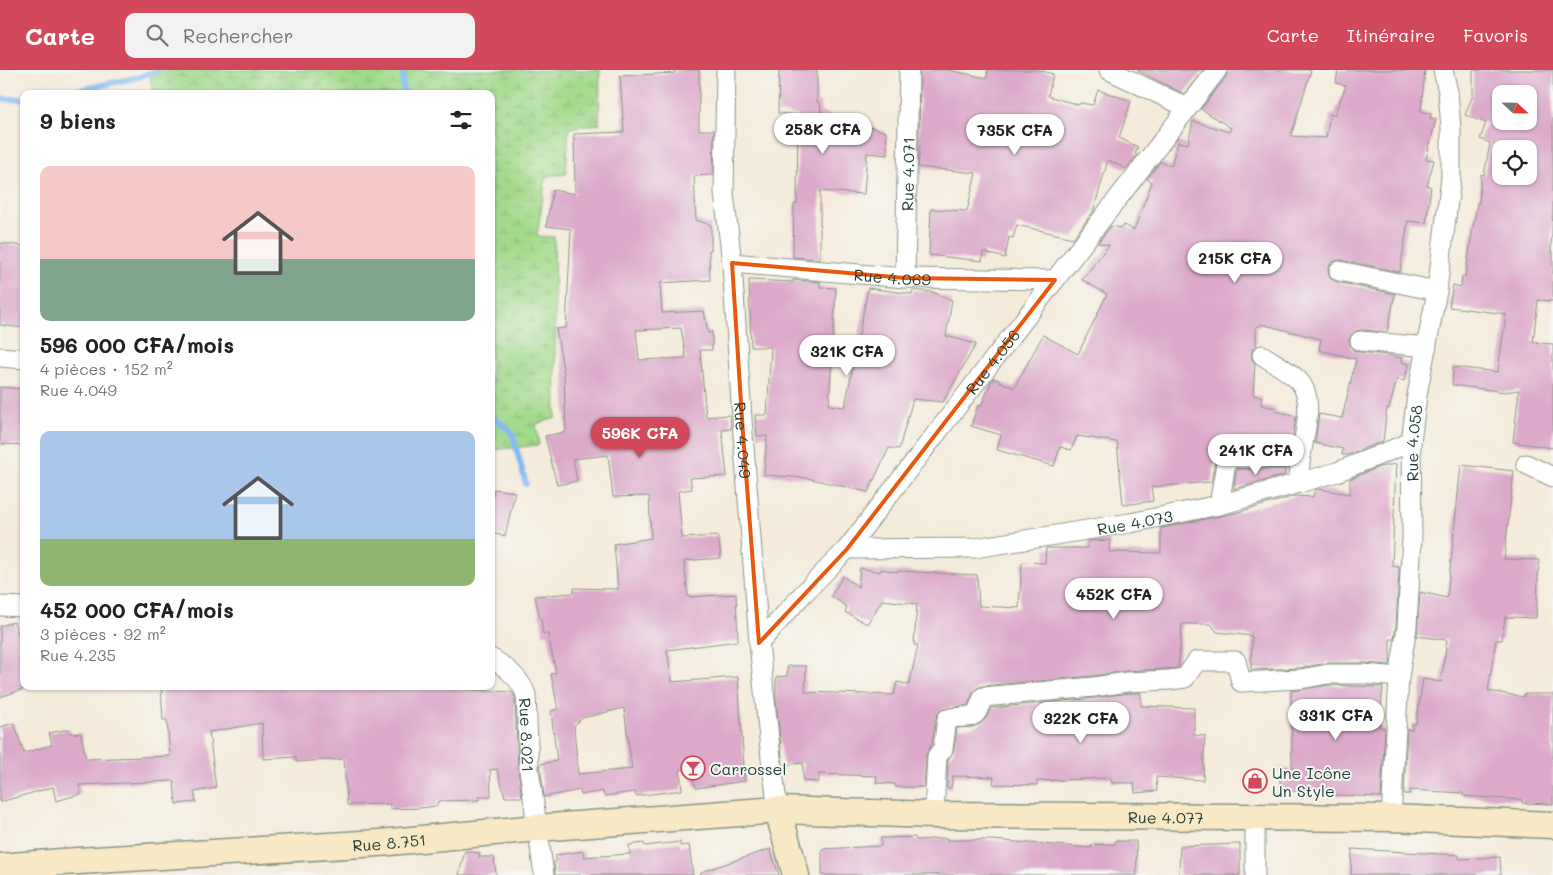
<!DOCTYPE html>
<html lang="fr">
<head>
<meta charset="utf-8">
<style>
  :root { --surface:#fff; --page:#f2f2f2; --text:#222; --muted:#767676; --accent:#d1495b }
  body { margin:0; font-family:Mali,sans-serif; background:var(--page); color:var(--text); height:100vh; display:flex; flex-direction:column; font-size:19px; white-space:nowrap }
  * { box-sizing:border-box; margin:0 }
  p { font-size:16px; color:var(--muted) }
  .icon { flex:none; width:28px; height:28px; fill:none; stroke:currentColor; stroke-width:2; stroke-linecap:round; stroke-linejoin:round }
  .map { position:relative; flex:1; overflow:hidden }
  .panel { position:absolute; left:20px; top:20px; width:475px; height:600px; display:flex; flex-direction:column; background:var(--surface); border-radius:10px; box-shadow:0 1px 4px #0004 }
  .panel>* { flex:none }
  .needle { width:32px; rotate:112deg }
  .fabs { position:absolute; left:1492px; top:15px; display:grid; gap:10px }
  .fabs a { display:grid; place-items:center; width:45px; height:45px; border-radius:10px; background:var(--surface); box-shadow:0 1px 4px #0004; font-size:25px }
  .price { position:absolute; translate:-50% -42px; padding:0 11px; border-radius:18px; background:#fff; color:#222; font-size:16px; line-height:32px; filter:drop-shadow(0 1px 2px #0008) }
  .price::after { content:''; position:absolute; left:50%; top:30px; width:15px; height:11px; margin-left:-8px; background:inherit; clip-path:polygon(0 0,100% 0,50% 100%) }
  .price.current { background:var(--accent); color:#fff }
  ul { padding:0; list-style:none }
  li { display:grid; align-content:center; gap:10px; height:265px; padding:0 20px }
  li span { display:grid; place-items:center; height:155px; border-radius:10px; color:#555 }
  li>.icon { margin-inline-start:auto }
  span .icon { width:90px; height:90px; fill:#fffc; stroke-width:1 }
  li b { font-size:21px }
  h2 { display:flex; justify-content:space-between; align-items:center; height:60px; padding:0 20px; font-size:21px }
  header { display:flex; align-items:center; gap:30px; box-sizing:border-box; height:70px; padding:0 25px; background:var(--accent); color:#fff }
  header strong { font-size:24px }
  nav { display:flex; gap:28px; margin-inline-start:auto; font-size:18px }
  .search { width:350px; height:45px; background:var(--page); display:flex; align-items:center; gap:12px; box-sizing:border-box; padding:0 18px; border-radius:10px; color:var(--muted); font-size:19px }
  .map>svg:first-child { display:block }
  .wetland { fill:url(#wetland-marsh); stroke:#608c60 }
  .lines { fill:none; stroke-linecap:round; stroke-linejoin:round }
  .stream { stroke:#82b9f2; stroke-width:6 }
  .building { fill:#dca9cb; fill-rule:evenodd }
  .street-casing { stroke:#8a9487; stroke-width:21 }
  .secondary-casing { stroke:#8a9487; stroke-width:29 }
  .street { stroke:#fff; stroke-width:19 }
  .secondary { stroke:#f8e8c3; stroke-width:26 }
  .marked { fill:none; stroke:#e8590c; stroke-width:4; stroke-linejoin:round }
  .labels { text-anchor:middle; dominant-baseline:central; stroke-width:4; stroke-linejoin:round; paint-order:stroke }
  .street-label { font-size:16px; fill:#1f3d34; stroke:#f6f6f2 }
  .poi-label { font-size:16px; fill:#1f3d34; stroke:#f6f6f2; text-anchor:start }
</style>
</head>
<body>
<header>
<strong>Carte</strong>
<div class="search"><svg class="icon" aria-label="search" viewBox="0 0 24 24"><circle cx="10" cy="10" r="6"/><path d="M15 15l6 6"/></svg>Rechercher</div>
<nav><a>Carte</a><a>Itinéraire</a><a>Favoris</a></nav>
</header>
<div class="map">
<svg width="1553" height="805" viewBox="0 0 1553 805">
  <defs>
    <pattern id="wetland-marsh" width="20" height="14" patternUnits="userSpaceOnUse" patternTransform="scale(1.25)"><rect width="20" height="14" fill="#a2da8b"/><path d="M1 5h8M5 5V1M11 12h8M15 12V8" fill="none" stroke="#8bbc79"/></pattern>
  </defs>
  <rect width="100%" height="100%" fill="#f6f6f2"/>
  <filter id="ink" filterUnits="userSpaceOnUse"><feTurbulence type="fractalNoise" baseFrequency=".02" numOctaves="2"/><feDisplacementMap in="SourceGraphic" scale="10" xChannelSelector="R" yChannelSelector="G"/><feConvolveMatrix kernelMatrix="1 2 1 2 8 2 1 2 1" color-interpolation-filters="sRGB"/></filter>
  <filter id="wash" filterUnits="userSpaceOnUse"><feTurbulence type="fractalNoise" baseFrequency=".0096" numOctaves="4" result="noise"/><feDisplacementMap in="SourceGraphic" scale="20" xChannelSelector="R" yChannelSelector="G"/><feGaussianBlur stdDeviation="1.12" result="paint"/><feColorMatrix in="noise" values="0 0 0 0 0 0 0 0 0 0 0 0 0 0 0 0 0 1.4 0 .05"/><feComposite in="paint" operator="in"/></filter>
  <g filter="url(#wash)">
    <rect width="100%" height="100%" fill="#f4ebda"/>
    <polygon class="wetland" points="150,0 600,0 599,54 569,58 566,104 546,106 537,166 554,167 556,348 536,354 539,375 491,380 491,24 152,24"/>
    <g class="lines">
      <g class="stream">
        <polyline points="403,0 403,24"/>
        <polyline points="61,24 139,7 158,0"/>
        <polyline points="0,29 24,29"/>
        <polyline points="491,345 512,363 526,414"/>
      </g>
    </g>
    <g id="blocks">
      <g class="building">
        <path d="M675 0H699V60H714L713 105 694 106 696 150 711 155V180H709L710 210 660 213 662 243 704 241 708 263 712 262V280H700L706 347 730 345 731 359 722 360 727 406 690 408 692 419 678 421 682 468 718 466 721 488 684 491 688 527 736 524 738 571 667 580 672 612 738 607 745 711 696 718 689 698 680 700 682 720 636 726 635 722 604 726 603 721 581 725 580 720 544 727 540 694 557 691 551 641 558 639 551 604 556 603 548 564H543L541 548H540L535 526 574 523V518L618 519 614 474 651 468 649 426 613 427 608 385 573 389 577 411 557 415 545 366 566 362 564 304 556 259 566 258 571 159 546 156 553 120 575 124 574 64 624 62 620 6 675 3ZM681 258 686 288 639 290 636 260ZM624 638 632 699 578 704 574 656 582 648Z"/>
        <polygon points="779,0 817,0 817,32 820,33 821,42 886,62 888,85 867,83 864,124 820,121 820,189 793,187 794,134 797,134 798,45 778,43"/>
        <polygon points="920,0 948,0 987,8 988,0 1039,0 1053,4 1048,26 1079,35 1080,33 1093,35 1098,20 1131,31 1119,68 1138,77 1135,84 1137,85 1126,99 1108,90 1093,142 1073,168 1017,155 1013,168 1009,167 1005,188 983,182 982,191 929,185 931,139 967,141 976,103 918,97 920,78 919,77"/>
        <polygon points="1137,0 1203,0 1184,24"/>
        <polygon points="1228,0 1311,0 1291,66 1326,68 1330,44 1334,45 1346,16 1336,13 1338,0 1425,0 1421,41 1431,44 1430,48 1436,49 1426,89 1434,90 1427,116 1431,117 1426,153 1408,151 1400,202 1341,190 1335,191 1331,193 1328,199 1329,205 1332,210 1336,212 1395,224 1387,262 1361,260 1356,261 1351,265 1349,270 1350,275 1353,280 1359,282 1389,285 1402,288 1401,292 1409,294 1404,311 1397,309 1389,339 1387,338 1383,371 1348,385 1342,385 1343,379 1315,373 1319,344 1342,348 1356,289 1319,280 1321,269 1261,254 1260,256 1256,256 1256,276 1252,279 1251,285 1252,290 1255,293 1253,325 1262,327 1261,335 1276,338 1275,341 1296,346 1291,377 1227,378 1218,385 1215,391 1211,412 1151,417 1153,431 1123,435 1117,372 1077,366 1071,380 1060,377 1054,396 997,380 1001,365 971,356 978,335 981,336 993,308 1014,318 1043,265 1078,284 1107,224 1082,210 1109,175 1098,173 1111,156 1122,158 1124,155 1134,160 1152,112 1147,109 1160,92 1171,96 1178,72 1188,74 1193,51 1229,62 1231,58 1201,39 1226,7"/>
        <path d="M1473 0H1553V140L1551 182H1553V231L1538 230 1533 272 1553 274V378L1513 372 1519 320 1505 322 1452 315 1453 297 1498 302 1506 244 1449 237 1453 215 1461 217 1462 206 1465 207 1477 133H1479L1481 104 1484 105 1490 73 1480 69 1486 53 1465 45 1473 25ZM1501 24H1529V51H1501ZM1501 79H1529V106H1501Z"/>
        <polygon points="0,173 24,176 24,258 0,255"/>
        <polygon points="749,210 793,212 793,210 820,212 820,217 836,218 829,335 845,337 868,218 912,224 913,220 932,222 952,230 946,266 976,274 943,332 913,329 899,379 889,378 868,422 807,408 764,405 767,366 757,366 755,345 767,345 771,277 751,277"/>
        <polygon points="0,317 24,319 24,375 0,374"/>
        <polygon points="1396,394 1392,496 1399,497 1399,503 1396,556 1394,569 1390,569 1390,595 1364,593 1328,593 1300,598 1251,600 1252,566 1217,562 1211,554 1182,554 1178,598 1126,601 1093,606 982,616 977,618 973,623 968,635 943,639 939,642 936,647 932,674 926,685 924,717 895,717 895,714 876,713 877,706 819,704 819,712 803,711 803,693 783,695 776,631 776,607 787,606 788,596 806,596 805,622 894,625 897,612 909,615 918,575 914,575 917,534 882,530 867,554 845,542 847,537 831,526 843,506 858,517 860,498 880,502 881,499 897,502 898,501 977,505 979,536 1019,538 1022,492 1045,493 1046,478 1088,478 1088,471 1110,470 1109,482 1161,483 1161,458 1235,443 1295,426 1313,427 1315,420 1318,419 1350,424 1350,409 1379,397"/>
        <polygon points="1461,395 1514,401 1504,489 1539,490 1536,548 1505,547 1502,570 1496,570 1488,621 1524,627 1524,624 1553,624 1553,734 1522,733 1522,730 1463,726 1463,723 1410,720 1410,724 1404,724 1407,659 1412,660 1412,654 1416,654 1423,609 1441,612 1447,570 1417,566 1420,522 1447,528"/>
        <polygon points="1236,399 1285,399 1285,405 1234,419"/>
        <polygon points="494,419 515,422 505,466 491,463 491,436"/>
        <polygon points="14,552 24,582 24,619 0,627 0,556"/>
        <polygon points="1329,615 1383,617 1379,657 1385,658 1381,727 1335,725 1336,722 1289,721 1280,719 1280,698 1292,700 1291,621"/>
        <polygon points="161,616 458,616 459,619 512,622 515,627 518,700 522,727 505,727 497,699 490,700 491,727 479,727 479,730 438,731 437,736 420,738 390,739 390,734 347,735 344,689 296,692 296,687 263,689 262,653 209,662 216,718 194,722 196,732 176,734 174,711 79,715 81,724 56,731 53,717 0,732 0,657 14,653 24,683 52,675 49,663 69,659 71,664 81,663 86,689 170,686 167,650 163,650"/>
        <polygon points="1128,623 1141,623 1141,636 1194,638 1194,665 1205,666 1203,710 1156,707 1157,721 1135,723 1134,713 1112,713 1111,708 1037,711 1037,715 993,714 994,707 953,706 951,718 947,718 948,690 954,680 957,658 972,657 980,654 986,648 991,638 1095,628"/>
        <polygon points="915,767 916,770 947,768 947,770 991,770 1092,778 1091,775 1115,774 1115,771 1136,771 1137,805 822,805 822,779 881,776 881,768"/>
        <polygon points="680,772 680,776 689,775 693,805 555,805 554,792 556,791 556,785 583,781 584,787 630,784 629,775 644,773 645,776"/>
        <polygon points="1240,774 1240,805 1179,805 1180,776"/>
        <polygon points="770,779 779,805 701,805 701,802"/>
        <polygon points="1352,779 1459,785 1459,789 1500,787 1501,805 1351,805"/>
        <polygon points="465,781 480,783 479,787 494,787 496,805 459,805"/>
      </g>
    </g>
  </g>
  <g filter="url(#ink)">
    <use href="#blocks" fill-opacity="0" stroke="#8a9487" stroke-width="1"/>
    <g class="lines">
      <g class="street-casing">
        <g id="street">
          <path id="s1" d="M726 0 724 123 732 193 743 364 759 573 771 688 778 740"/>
          <polyline points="1109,0 1188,38"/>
          <path id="s2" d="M732 193 905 208 1055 210"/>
          <polyline points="1339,201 1437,221"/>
          <path id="s3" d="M905 208 909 0"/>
          <polyline points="1360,271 1427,277"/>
          <path d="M1262 285C1274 293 1288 300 1298 310 1316 328 1304 364 1301 386 1299 395 1300 404 1299 413"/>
          <polyline points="0,287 24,289"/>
          <polyline points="1526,394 1553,407"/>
          <polyline points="1219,435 1226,393 1231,388 1300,388"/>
          <path id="s4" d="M847 479 975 478 1130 453 1219 435 1299 413 1337 402 1411 372"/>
          <polyline points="0,536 24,537"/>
          <path id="s5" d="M759 573 802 525 847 479 1217 0"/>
          <path id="s6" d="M491 588C505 596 522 610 526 625L529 699 544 805"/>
          <path d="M934 745 937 686 943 679 947 649C955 645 970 650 976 643 979 639 981 632 983 627L1094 617 1127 612 1170 610 1185 608 1197 591H1236L1241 612 1301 609 1328 604H1364L1399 607"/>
          <path id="s7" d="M1391 748 1399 607 1407 557 1412 467 1411 372 1417 325 1437 221 1451 107V58L1448 22 1443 0"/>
          <polyline points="1255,805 1255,746"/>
        </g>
      </g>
      <g class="secondary-casing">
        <g id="secondary">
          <polyline points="778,740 796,805"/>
          <path id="s8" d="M0 797 62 792 379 773 537 758 778 740 934 745 1391 748 1553 755"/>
        </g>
      </g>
      <use href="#street" class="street"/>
      <use href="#secondary" class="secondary"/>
    </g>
  </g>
  <path class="marked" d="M732 193 905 208 1055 210 847 479 759 573 743 364Z"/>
  <defs>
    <g id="bar-ring" transform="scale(1.25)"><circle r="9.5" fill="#f6f6f2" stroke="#d1495b" stroke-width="1.5"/><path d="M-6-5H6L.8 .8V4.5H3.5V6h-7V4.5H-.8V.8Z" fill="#d1495b"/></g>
    <g id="shop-ring" transform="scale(1.25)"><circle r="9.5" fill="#f6f6f2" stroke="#d1495b" stroke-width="1.5"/><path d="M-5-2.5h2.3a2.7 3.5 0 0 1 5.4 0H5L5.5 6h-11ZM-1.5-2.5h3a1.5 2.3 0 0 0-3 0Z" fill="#d1495b"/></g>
  </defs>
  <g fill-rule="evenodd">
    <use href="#bar-ring" x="693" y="698"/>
    <use href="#shop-ring" x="1255" y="711"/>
  </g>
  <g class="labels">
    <g class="street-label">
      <text stroke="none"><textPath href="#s3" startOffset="104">Rue 4.071</textPath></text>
      <text stroke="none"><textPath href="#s2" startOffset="161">Rue 4.069</textPath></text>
      <text stroke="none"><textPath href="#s5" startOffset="366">Rue 4.056</textPath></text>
      <text stroke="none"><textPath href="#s1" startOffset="371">Rue 4.049</textPath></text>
      <text stroke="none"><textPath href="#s7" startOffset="376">Rue 4.058</textPath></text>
      <text stroke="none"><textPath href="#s4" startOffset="290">Rue 4.073</textPath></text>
      <text stroke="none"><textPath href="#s6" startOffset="92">Rue 8.021</textPath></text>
      <text stroke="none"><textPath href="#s8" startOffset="1168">Rue 4.077</textPath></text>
      <text stroke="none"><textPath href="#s8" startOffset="390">Rue 8.751</textPath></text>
    </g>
    <g class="poi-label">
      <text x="710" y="698">Carrossel</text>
      <text x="1272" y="702">Une Icône<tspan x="1272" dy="18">Un Style</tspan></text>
    </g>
  </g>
</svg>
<div class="fabs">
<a><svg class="needle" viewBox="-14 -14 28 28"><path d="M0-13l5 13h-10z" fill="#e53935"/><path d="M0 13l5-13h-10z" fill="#767676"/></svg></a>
<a><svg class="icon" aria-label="locate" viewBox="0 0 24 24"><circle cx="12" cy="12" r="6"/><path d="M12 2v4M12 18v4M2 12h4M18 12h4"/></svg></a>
</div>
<b class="price" style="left:823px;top:85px">258K CFA</b>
<b class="price" style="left:1015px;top:86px">735K CFA</b>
<b class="price" style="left:1235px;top:214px">215K CFA</b>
<b class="price" style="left:847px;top:307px">321K CFA</b>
<b class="price current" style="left:640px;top:389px">596K CFA</b>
<b class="price" style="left:1256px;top:406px">241K CFA</b>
<b class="price" style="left:1114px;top:550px">452K CFA</b>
<b class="price" style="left:1336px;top:671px">331K CFA</b>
<b class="price" style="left:1081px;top:674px">322K CFA</b>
<section class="panel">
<h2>9 biens<svg class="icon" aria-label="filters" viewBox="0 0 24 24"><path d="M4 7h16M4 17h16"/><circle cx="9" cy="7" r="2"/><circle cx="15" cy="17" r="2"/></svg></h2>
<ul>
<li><span style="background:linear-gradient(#f6c9c9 60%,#7fa58c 0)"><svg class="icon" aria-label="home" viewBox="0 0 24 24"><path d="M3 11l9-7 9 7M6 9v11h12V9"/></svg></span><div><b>596 000 CFA/mois</b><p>4 pièces · 152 m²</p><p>Rue 4.049</p></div></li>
<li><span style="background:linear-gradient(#a9c7e8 70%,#8fb573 0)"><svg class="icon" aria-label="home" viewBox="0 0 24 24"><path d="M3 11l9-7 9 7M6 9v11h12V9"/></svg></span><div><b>452 000 CFA/mois</b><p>3 pièces · 92 m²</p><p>Rue 4.235</p></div></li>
</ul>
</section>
</div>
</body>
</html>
